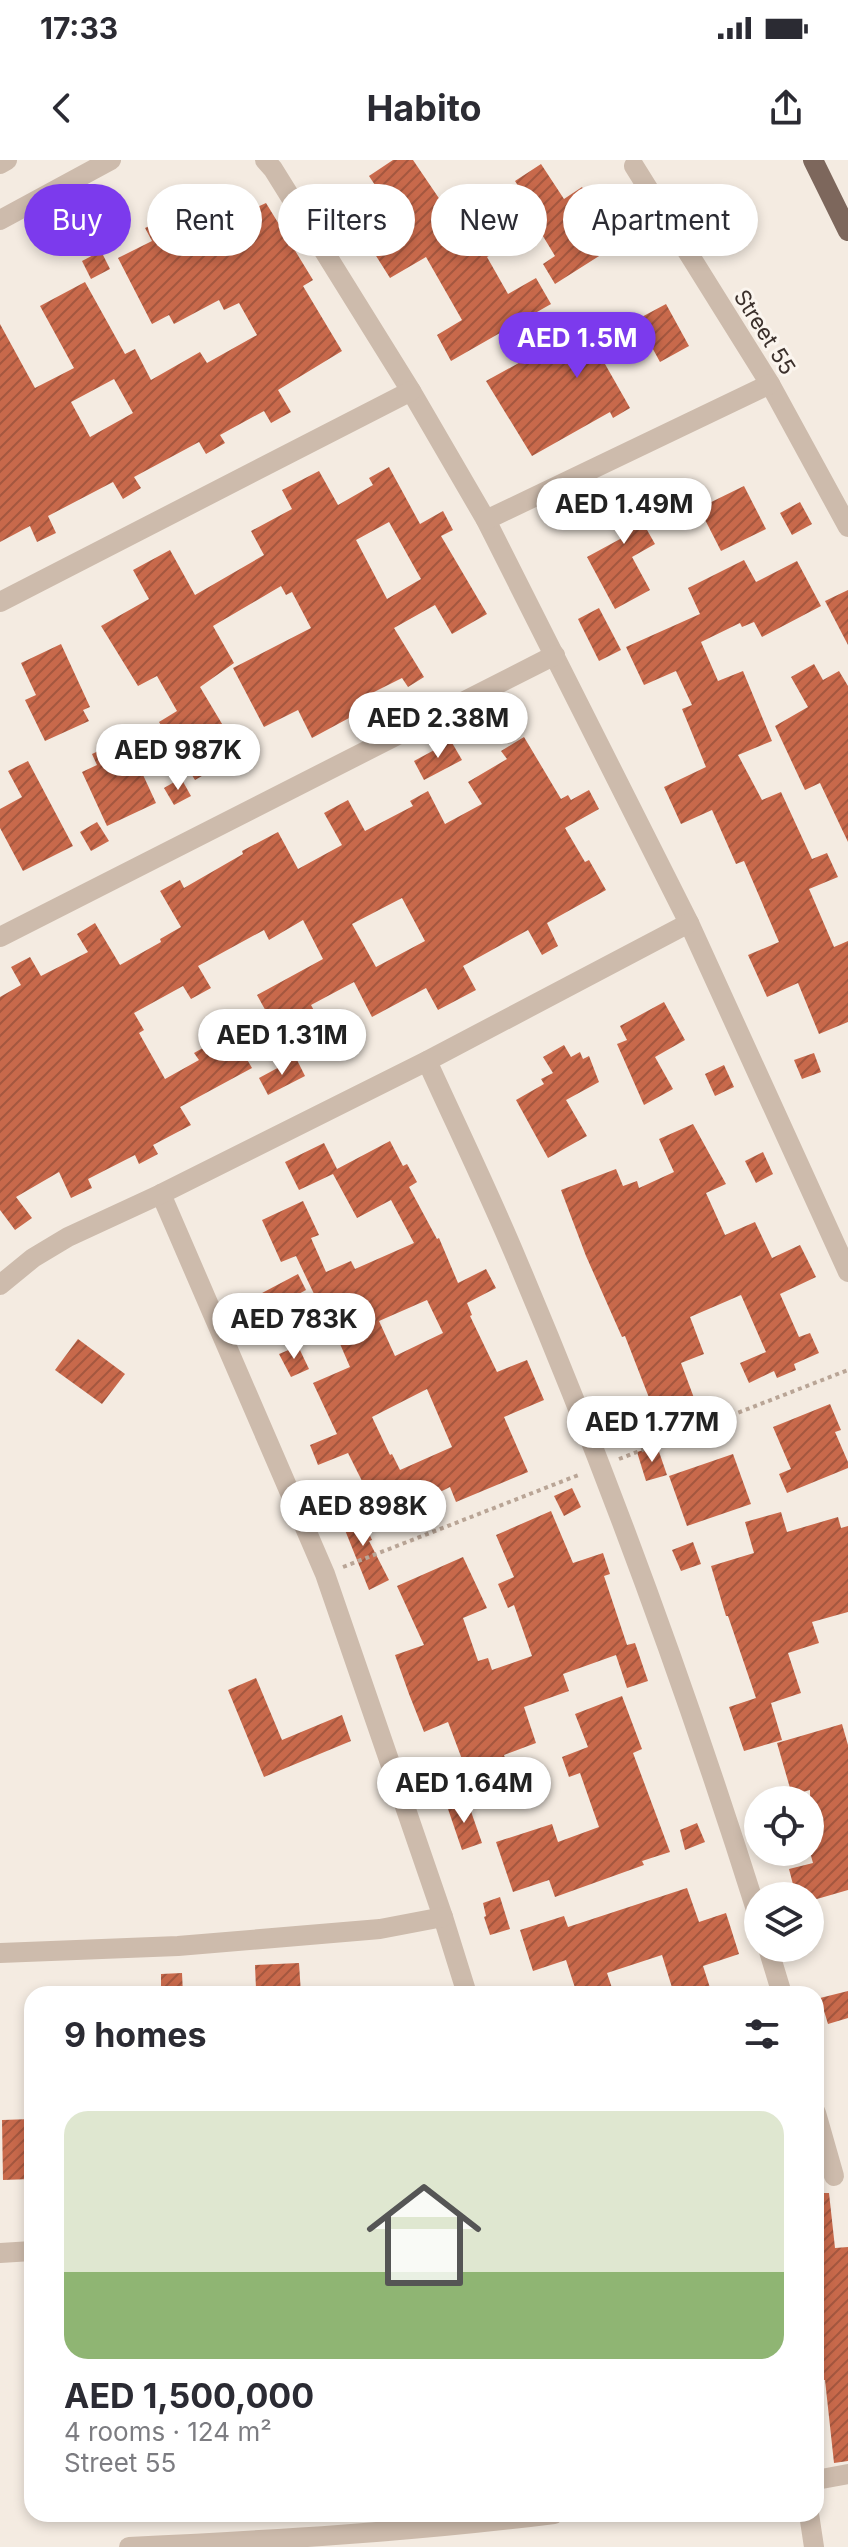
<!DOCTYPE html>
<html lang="en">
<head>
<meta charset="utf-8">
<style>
  :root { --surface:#fff; --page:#f2f2f3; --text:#2b2b33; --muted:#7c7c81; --accent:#7c3aed }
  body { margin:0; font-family:Inter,sans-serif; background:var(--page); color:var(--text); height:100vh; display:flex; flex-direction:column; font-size:30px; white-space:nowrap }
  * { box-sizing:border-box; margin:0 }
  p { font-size:26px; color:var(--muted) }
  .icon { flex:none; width:44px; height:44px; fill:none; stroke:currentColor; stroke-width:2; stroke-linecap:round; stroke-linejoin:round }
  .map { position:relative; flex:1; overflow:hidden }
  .side { position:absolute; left:24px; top:1826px; width:800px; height:536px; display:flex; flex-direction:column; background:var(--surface); border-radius:24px; box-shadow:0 4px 12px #0003 }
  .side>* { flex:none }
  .guide { position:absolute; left:24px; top:24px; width:800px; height:72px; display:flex; gap:16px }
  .fabs { position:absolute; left:744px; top:1626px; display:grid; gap:16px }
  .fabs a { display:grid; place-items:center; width:80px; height:80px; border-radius:50%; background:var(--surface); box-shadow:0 4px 12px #0003; font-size:40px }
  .price { position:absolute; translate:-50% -68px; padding:0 18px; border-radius:28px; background:#fff; color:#222; font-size:26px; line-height:52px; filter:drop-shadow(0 2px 4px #0008) }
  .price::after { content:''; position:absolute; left:50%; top:48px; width:24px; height:18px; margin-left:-12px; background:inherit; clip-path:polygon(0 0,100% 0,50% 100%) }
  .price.current { background:var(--accent); color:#fff }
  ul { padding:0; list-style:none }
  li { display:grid; align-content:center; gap:16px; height:424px; padding:0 40px }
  li span { display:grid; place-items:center; height:248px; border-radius:24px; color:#555 }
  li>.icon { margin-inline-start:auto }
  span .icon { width:144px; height:144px; fill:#fffc; stroke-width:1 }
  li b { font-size:34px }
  h2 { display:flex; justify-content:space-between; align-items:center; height:96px; padding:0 40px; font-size:34px }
  .tag { padding:0 28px; border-radius:36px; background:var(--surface); box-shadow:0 4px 12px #0003; font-size:28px; line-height:72px }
  .tag.current { background:var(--accent); color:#fff }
  .status { display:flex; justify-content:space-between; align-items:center; height:56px; padding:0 40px; background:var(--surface); direction:ltr }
  .status svg { height:22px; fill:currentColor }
  header { display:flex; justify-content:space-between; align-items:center; height:104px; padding:0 40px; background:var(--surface); font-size:36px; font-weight:700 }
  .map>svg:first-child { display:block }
  .building { fill:url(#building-hatch); fill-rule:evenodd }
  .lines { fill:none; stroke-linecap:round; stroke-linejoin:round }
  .path { stroke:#b9a596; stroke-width:4; stroke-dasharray:4 4; stroke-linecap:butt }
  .minor { stroke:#cdbbac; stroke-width:20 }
  .major { stroke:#7d675c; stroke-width:20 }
  .labels { text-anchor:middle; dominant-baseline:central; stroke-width:6; stroke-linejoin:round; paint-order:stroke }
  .street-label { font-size:22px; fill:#3b302b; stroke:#fbf5ee }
</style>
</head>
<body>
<div class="status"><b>17:33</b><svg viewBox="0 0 49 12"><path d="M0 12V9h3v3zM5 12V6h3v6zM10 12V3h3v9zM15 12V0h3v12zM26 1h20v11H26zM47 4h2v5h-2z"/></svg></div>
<header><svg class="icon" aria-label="back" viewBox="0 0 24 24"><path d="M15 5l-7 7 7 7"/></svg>Habito<svg class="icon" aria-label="share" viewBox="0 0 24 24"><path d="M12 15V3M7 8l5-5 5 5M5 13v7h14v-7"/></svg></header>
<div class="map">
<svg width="848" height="2387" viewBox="0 0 848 2387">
  <defs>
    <pattern id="building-hatch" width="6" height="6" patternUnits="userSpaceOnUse" patternTransform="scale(2)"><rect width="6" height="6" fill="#c8694b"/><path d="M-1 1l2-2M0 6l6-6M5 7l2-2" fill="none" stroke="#a4573f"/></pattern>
  </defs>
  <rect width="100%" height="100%" fill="#f4ebe1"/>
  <g class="building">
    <polygon points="393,0 413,0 451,56 472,42 500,90 487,97 508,134 536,118 551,144 451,201 437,175 462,160 426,97 390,118 366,80 398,60 369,16"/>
    <polygon points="541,4 564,39 582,27 618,84 555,124 543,104 555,96 532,58 537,55 515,21"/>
    <path d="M266 43 313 120 303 126 342 191 278 230 291 252 271 263 264 251 220 275 225 283 206 294 199 282 134 317 141 328 123 339 113 322 48 356 56 373 37 382 30 366 0 382V164L35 228 74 208 40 146 85 122 125 194 135 189 151 220 200 192 207 203 257 175 239 143 224 150 219 140 174 164 169 155 152 164 118 98 152 81 145 68 182 50 195 75ZM114 219 133 253 90 277 71 242Z"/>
    <polygon points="642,64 655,80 639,92 626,76"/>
    <polygon points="101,91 110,109 91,119 82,101"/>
    <polygon points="666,144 689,186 660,202 648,180 605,204 630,248 613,258 610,252 532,296 486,221 584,167 593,183"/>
    <path d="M389 307 420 364 443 351 453 370 441 376 487 454 452 474 435 445 394 468 424 517 408 527 402 518 356 541 362 551 312 578 298 550 264 567 233 508 311 468 292 432 286 435 281 426 213 466 234 503 200 527 240 594 195 620 159 562 177 551 157 516 138 526 101 466 149 439 133 410 170 390 195 435 264 395 251 371 292 349 282 330 319 311 338 345 373 325 369 318ZM389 362 421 419 387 439 356 380Z"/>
    <polygon points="645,318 654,336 634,347 655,384 632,397 650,430 615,449 587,397 622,378 603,339"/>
    <polygon points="744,326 766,369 721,391 699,348"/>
    <polygon points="800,342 812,364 792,375 780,353"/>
    <polygon points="744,400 756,422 797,401 821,446 762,477 754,462 742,467 740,463 701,482 718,521 743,511 772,581 738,595 762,640 781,632 812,699 827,693 838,717 809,729 834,787 848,781 848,862 819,874 798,823 767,837 748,795 779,782 744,701 736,704 712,650 681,664 664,627 706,607 682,549 692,545 676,511 644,525 626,487 700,454 688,428"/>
    <polygon points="848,430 848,485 825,441"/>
    <polygon points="599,448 621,490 599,501 578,459"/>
    <polygon points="61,484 90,547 83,550 89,561 45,581 25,540 36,535 21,503"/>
    <polygon points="814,504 823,520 839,511 848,526 848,682 820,623 805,630 775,566 808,547 791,517"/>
    <path d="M524 577 561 639 568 635 571 640 589 630 599 649 565 668 585 702 589 700 606 730 547 763 558 786 542 795 528 770 463 806 476 830 438 850 426 828 372 857 354 822 311 845 327 874 290 895 257 835 323 799 303 760 269 780 264 770 198 806 211 828 191 839 183 826 134 853 144 870 139 873 165 919 199 900 194 893 231 872 252 908 180 947 191 965 153 985 158 994 139 1004 135 995 88 1019 92 1028 71 1038 59 1012 16 1037 32 1058 15 1070 0 1050V837L21 825 11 807 30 797 41 816 88 792 77 774 95 763 120 805 161 782 160 779 181 767 160 731 180 720 184 728 243 694 242 691 278 672 298 709 342 685 324 653 348 640 365 671 413 646 410 641 428 631 445 664 482 644 468 622 507 599 501 591ZM402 738 425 781 376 807 352 764Z"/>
    <polygon points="126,578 156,643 107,666 82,612 97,605 92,594"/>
    <polygon points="451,581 462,600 424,620 414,601"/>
    <polygon points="28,601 73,686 23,711 0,668 0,649 22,637 8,611"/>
    <polygon points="181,618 191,636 174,645 164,628"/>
    <polygon points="97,662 109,681 91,691 80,672"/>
    <polygon points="664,842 685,880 655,897 673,929 644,945 617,884 627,880 620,866"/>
    <polygon points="564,885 571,897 580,892 583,899 589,896 599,922 566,940 587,976 548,998 516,940 544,924 541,919 553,913 543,897"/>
    <polygon points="814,893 821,912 802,919 794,900"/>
    <polygon points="296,898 305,916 268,935 259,918"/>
    <polygon points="724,905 734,927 715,936 705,914"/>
    <polygon points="693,964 726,1024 706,1033 725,1075 755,1062 772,1098 800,1085 816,1117 780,1134 799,1177 810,1173 819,1193 794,1204 796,1210 777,1218 774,1211 749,1223 740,1203 766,1192 741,1135 690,1157 704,1194 681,1203 694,1238 655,1253 625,1176 622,1177 586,1096 561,1030 616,1009 623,1026 637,1021 639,1028 674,1012 659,979"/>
    <path d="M390 981 403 1006 407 1004 417 1022 409 1027 437 1079 439 1078 458 1123 486 1109 496 1128 467 1143 472 1155 470 1156 497 1212 527 1200 544 1240 504 1257 528 1312 456 1342 450 1327 382 1361 348 1293 318 1305 310 1285 337 1274 313 1223 350 1207 334 1170 300 1186 284 1150 315 1136 296 1096 281 1102 262 1060 303 1041 319 1075 311 1078 326 1112 351 1101 355 1109 414 1083 391 1040 357 1058 333 1014 299 1030 285 1002 324 983 337 1009ZM427 1140 443 1173 395 1196 379 1161ZM427 1229 452 1287 400 1310 392 1294 390 1295 372 1257Z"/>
    <polygon points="763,992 773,1014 756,1023 745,1001"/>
    <polygon points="298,1114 306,1130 258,1156 249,1140"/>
    <polygon points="78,1179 125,1214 102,1244 55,1210"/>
    <polygon points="298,1186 309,1209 291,1217 279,1194"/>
    <polygon points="830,1244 841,1270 835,1272 848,1302 848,1308 787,1333 779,1314 791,1309 773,1267"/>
    <polygon points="657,1286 667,1315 646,1321 637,1292"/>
    <polygon points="733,1294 751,1344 687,1366 669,1316"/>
    <polygon points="572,1328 581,1347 564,1356 554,1336"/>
    <polygon points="351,1344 361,1363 364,1362 372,1380 369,1381 389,1420 369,1430 337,1350"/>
    <polygon points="551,1351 573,1403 603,1393 610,1414 604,1416 627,1485 635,1483 648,1521 627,1528 616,1495 563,1514 569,1531 524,1547 536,1583 504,1595 518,1633 480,1647 448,1562 424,1572 409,1534 395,1495 424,1485 397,1426 463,1397 487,1448 463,1458 478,1501 488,1498 492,1510 532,1496 514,1445 508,1448 498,1424 514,1417 496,1375"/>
    <polygon points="781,1352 787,1372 838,1357 841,1368 848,1366 848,1452 812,1462 819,1483 788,1493 801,1533 771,1543 782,1580 744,1591 729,1547 756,1538 728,1456 726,1456 711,1406 754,1393 745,1362"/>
    <polygon points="693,1382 701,1404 681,1411 672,1390"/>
    <polygon points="256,1518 282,1580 342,1555 351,1581 264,1617 228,1530"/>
    <polygon points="622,1536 642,1589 633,1593 670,1692 642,1701 644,1705 555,1737 549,1720 513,1732 496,1682 552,1664 558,1682 599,1667 580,1613 569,1617 562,1597 588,1587 575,1554"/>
    <polygon points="842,1564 848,1585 848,1730 810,1741 810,1736 796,1736 789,1709 813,1703 810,1692 810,1630 792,1635 777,1583"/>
    <polygon points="467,1640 482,1683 462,1690 447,1646"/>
    <polygon points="697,1663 705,1682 685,1690 680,1670"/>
    <polygon points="687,1728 699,1762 726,1753 739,1794 703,1806 712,1834 674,1834 662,1795 607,1813 614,1834 577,1834 566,1800 533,1811 520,1770 564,1756 568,1767"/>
    <polygon points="500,1737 510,1769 490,1775 484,1757 486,1756 483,1743"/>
    <polygon points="299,1803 301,1834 282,1834 282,1827 256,1829 255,1805"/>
    <polygon points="182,1813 183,1834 161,1834 161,1814"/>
    <polygon points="848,1831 848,1858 828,1864 820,1838"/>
    <polygon points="32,1959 32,2019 3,2020 2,1960"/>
    <polygon points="816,2033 829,2033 835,2088 848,2087 848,2301 834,2303 825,2220 822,2220 816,2173 816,2167 824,2166 816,2090"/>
  </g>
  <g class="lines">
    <g class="path">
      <polyline points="619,1299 848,1210"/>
      <polyline points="343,1407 581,1314"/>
    </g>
    <g class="minor">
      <polyline points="265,0 273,9 411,231 486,360 689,763 848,1112"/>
      <polyline points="0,4 7,0"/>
      <polyline points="634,6 770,224 848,367"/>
      <polyline points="0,60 111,0"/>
      <polyline points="486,360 770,224"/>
      <polyline points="0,442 411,231"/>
      <polyline points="0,777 555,495"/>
      <path d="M427 901C457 967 489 1033 517 1100 608 1315 688 1534 758 1756"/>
      <polyline points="161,1034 325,1414 443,1757 467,1834"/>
      <polyline points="0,1125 33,1098 68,1077 161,1034 427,901 689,763"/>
      <polyline points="768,1788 782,1834"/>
      <polyline points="0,1793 178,1786 380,1769 443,1757"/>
      <polyline points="816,1953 834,2016"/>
      <polyline points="0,2093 32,2091"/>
      <polyline points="816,2320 848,2314"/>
      <polyline points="809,2354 814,2387"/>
      <path d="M129 2387C271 2380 413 2372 554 2354"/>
    </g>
    <polyline class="major" points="813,0 848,71"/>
  </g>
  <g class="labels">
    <g class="street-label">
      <text transform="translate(765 172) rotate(58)">Street 55</text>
    </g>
  </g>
</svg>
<div class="fabs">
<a><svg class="icon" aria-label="locate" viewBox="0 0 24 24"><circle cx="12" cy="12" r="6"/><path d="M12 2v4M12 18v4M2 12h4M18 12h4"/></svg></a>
<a><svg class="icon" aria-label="layers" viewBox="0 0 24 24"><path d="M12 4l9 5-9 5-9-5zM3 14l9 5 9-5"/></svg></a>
</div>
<b class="price current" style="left:577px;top:220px">AED 1.5M</b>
<b class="price" style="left:624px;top:386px">AED 1.49M</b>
<b class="price" style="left:438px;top:600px">AED 2.38M</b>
<b class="price" style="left:178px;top:632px">AED 987K</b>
<b class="price" style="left:282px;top:917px">AED 1.31M</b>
<b class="price" style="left:294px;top:1201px">AED 783K</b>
<b class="price" style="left:652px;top:1304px">AED 1.77M</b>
<b class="price" style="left:363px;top:1388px">AED 898K</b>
<b class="price" style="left:464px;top:1665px">AED 1.64M</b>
<div class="guide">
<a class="tag current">Buy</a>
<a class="tag">Rent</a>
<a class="tag">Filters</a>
<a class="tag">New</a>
<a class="tag">Apartment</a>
</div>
<section class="side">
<h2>9 homes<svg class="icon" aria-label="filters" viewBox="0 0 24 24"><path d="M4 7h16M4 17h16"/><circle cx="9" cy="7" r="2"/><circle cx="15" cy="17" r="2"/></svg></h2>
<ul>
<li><span style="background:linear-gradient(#dfe7d0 65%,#8fb573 0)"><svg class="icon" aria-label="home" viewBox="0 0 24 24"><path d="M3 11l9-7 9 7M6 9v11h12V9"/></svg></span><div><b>AED 1,500,000</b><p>4 rooms · 124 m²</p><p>Street 55</p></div></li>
</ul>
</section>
</div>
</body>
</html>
